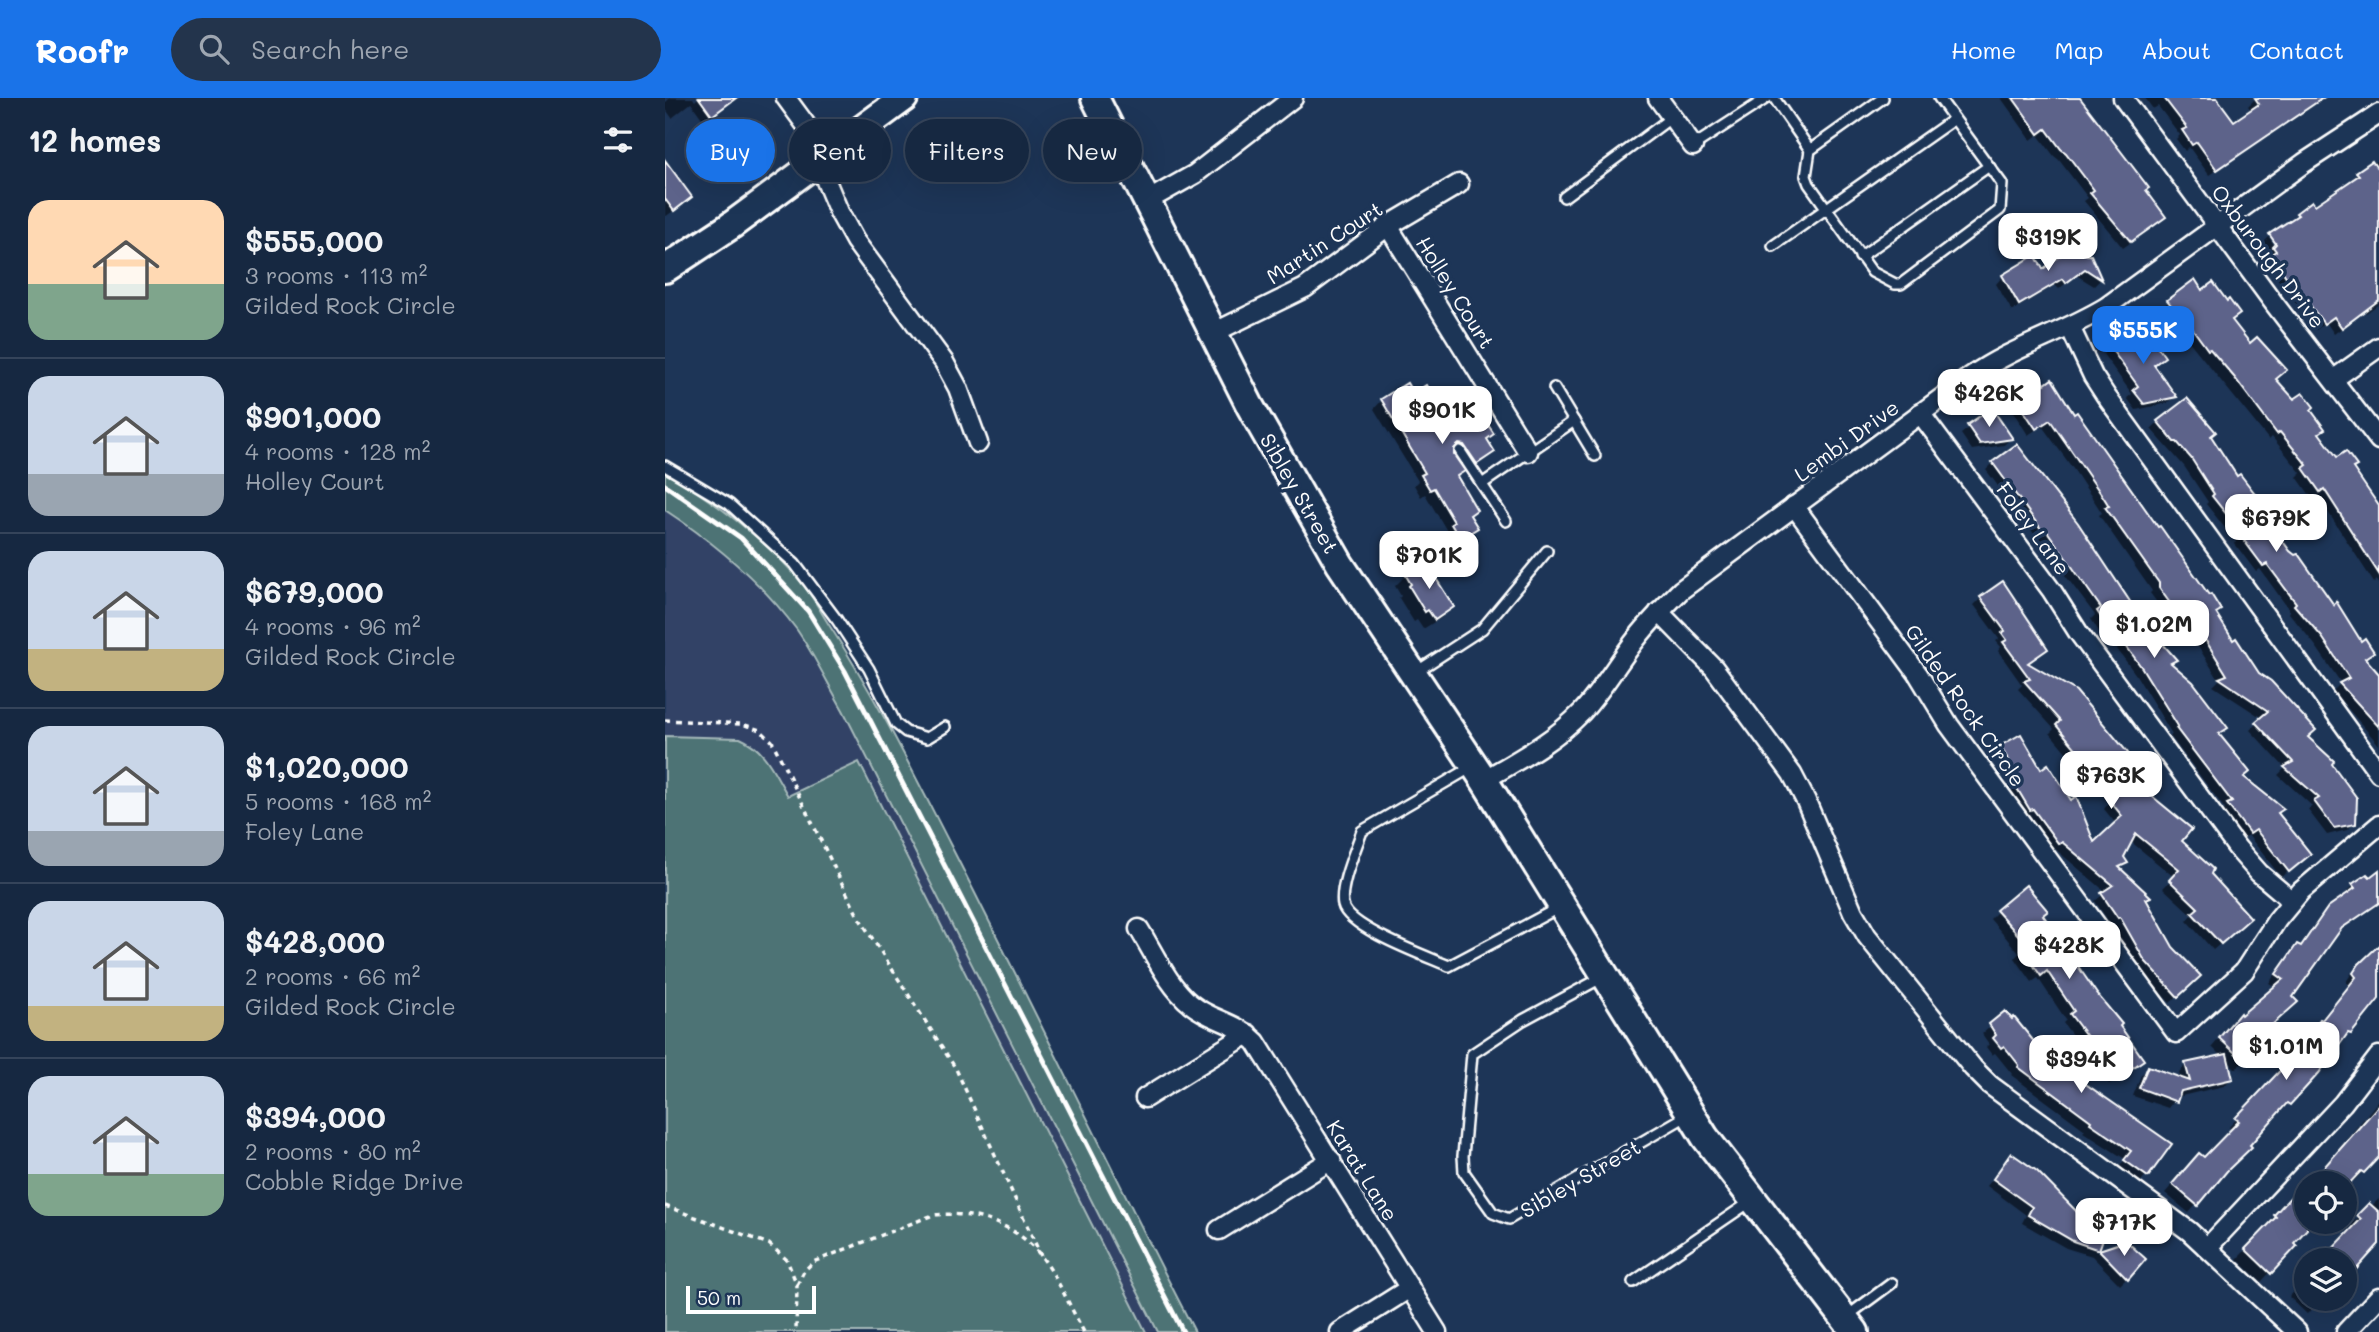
<!DOCTYPE html>
<html lang="en">
<head>
<meta charset="utf-8">
<style>
  :root { --surface:#162841; --page:#23344c; --text:#f1f3f6; --muted:#9ea6b1; --line:#35445a; --accent:#1a73e8 }
  body { margin:0; font-family:Mali,sans-serif; background:var(--page); color:var(--text); height:100vh; display:flex; flex-direction:column; font-size:26px; white-space:nowrap }
  * { box-sizing:border-box; margin:0 }
  p { font-size:23px; color:var(--muted) }
  .icon { flex:none; width:38px; height:38px; fill:none; stroke:currentColor; stroke-width:2; stroke-linecap:round; stroke-linejoin:round }
  .map { position:relative; flex:1; overflow:hidden }
  .details { display:flex; flex-direction:column; background:var(--surface); width:665px }
  .details>* { flex:none }
  .guide { position:absolute; left:21px; top:21px; width:665px; height:63px; display:flex; gap:14px }
  .buttons { position:absolute; left:1629px; top:1073px; display:grid; gap:14px }
  .buttons a { display:grid; place-items:center; width:63px; height:63px; border-radius:50%; background:var(--surface); box-shadow:0 7px 28px #0002,0 0 0 2px var(--line); font-size:35px }
  .scale { position:absolute; left:21px; bottom:18px; width:130px; box-sizing:border-box; padding-left:7px; border:4px solid #fff; border-top:0; font-size:19px; line-height:24px; white-space:nowrap; color:#fff; -webkit-text-stroke:5px #1d3557; paint-order:stroke }
  .price { position:absolute; translate:-50% -60px; padding:0 16px; border-radius:14px; background:#fff; color:#222; font-size:23px; line-height:46px; filter:drop-shadow(0 2px 4px #0008) }
  .price::after { content:''; position:absolute; left:50%; top:42px; width:21px; height:16px; margin-left:-10px; background:inherit; clip-path:polygon(0 0,100% 0,50% 100%) }
  .price.active { background:var(--accent); color:#fff }
  ul { padding:0; list-style:none }
  li { display:flex; align-items:center; gap:21px; height:175px; padding:0 28px }
  li+li { border-top:2px solid var(--line) }
  li span { display:grid; place-items:center; flex:none; width:196px; height:140px; border-radius:21px; color:#555 }
  li>.icon { margin-inline-start:auto }
  span .icon { width:84px; height:84px; fill:#fffc; stroke-width:1 }
  li b { font-size:30px }
  h2 { display:flex; justify-content:space-between; align-items:center; height:84px; padding:0 28px; font-size:30px }
  .chip { padding:0 24px; border-radius:32px; background:var(--surface); box-shadow:0 7px 28px #0002,0 0 0 2px var(--line); font-size:24px; line-height:63px }
  .chip.active { background:var(--accent); color:#fff }
  header { display:flex; align-items:center; gap:42px; box-sizing:border-box; height:98px; padding:0 35px; background:var(--accent); color:#fff }
  header strong { font-size:33px }
  nav { display:flex; gap:38px; margin-inline-start:auto; font-size:24px }
  .search { width:490px; height:63px; background:var(--page); display:flex; align-items:center; gap:18px; box-sizing:border-box; padding:0 24px; border-radius:38px; color:var(--muted); font-size:26px }
  main { display:flex; flex:1; min-height:0 }
  .map>svg:first-child { display:block }
  .built { fill:#304366 }
  .green { fill:#4d7375; stroke:#a6b9ba; stroke-width:2 }
  .shadow { fill:#0007 }
  .building { fill:#5d638a; stroke:#fff; stroke-width:2 }
  .lines { fill:none; stroke-linecap:round; stroke-linejoin:round }
  .lane-casing { stroke:#fff; stroke-width:14 }
  .street-casing { stroke:#fff; stroke-width:23 }
  .secondary-casing { stroke:#fff; stroke-width:32 }
  .path { stroke:#fff; stroke-width:3.5; stroke-dasharray:5 5; stroke-linecap:butt }
  .lane { stroke:#1d3557; stroke-width:9 }
  .street { stroke:#1d3557; stroke-width:18 }
  .secondary { stroke:#1d3557; stroke-width:26 }
  .rail { stroke:#fff; stroke-width:5 }
  .labels { text-anchor:middle; dominant-baseline:central; stroke-width:7; stroke-linejoin:round; paint-order:stroke }
  .street-label { font-size:21px; fill:#fff; stroke:#1d3557 }
</style>
</head>
<body>
<header>
<strong>Roofr</strong>
<div class="search"><svg class="icon" aria-label="search" viewBox="0 0 24 24"><circle cx="10" cy="10" r="6"/><path d="M15 15l6 6"/></svg>Search here</div>
<nav><a>Home</a><a>Map</a><a>About</a><a>Contact</a></nav>
</header>
<main>
<section class="details">
<h2>12 homes<svg class="icon" aria-label="filters" viewBox="0 0 24 24"><path d="M4 7h16M4 17h16"/><circle cx="9" cy="7" r="2"/><circle cx="15" cy="17" r="2"/></svg></h2>
<ul>
<li><span style="background:linear-gradient(#ffd9b3 60%,#7fa58c 0)"><svg class="icon" aria-label="home" viewBox="0 0 24 24"><path d="M3 11l9-7 9 7M6 9v11h12V9"/></svg></span><div><b>$555,000</b><p>3 rooms · 113 m²</p><p>Gilded Rock Circle</p></div></li>
<li><span style="background:linear-gradient(#c9d6e8 70%,#9aa5b1 0)"><svg class="icon" aria-label="home" viewBox="0 0 24 24"><path d="M3 11l9-7 9 7M6 9v11h12V9"/></svg></span><div><b>$901,000</b><p>4 rooms · 128 m²</p><p>Holley Court</p></div></li>
<li><span style="background:linear-gradient(#c9d6e8 70%,#c2b280 0)"><svg class="icon" aria-label="home" viewBox="0 0 24 24"><path d="M3 11l9-7 9 7M6 9v11h12V9"/></svg></span><div><b>$679,000</b><p>4 rooms · 96 m²</p><p>Gilded Rock Circle</p></div></li>
<li><span style="background:linear-gradient(#c9d6e8 75%,#9aa5b1 0)"><svg class="icon" aria-label="home" viewBox="0 0 24 24"><path d="M3 11l9-7 9 7M6 9v11h12V9"/></svg></span><div><b>$1,020,000</b><p>5 rooms · 168 m²</p><p>Foley Lane</p></div></li>
<li><span style="background:linear-gradient(#c9d6e8 75%,#c2b280 0)"><svg class="icon" aria-label="home" viewBox="0 0 24 24"><path d="M3 11l9-7 9 7M6 9v11h12V9"/></svg></span><div><b>$428,000</b><p>2 rooms · 66 m²</p><p>Gilded Rock Circle</p></div></li>
<li><span style="background:linear-gradient(#c9d6e8 70%,#7fa58c 0)"><svg class="icon" aria-label="home" viewBox="0 0 24 24"><path d="M3 11l9-7 9 7M6 9v11h12V9"/></svg></span><div><b>$394,000</b><p>2 rooms · 80 m²</p><p>Cobble Ridge Drive</p></div></li>
</ul>
</section>
<div class="map">
<svg width="1714" height="1234" viewBox="0 0 1714 1234">
  <rect width="100%" height="100%" fill="#1d3557"/>
  <filter id="ink" filterUnits="userSpaceOnUse"><feTurbulence type="fractalNoise" baseFrequency=".0143" numOctaves="2"/><feDisplacementMap in="SourceGraphic" scale="14" xChannelSelector="R" yChannelSelector="G"/><feConvolveMatrix kernelMatrix="1 2 1 2 8 2 1 2 1" color-interpolation-filters="sRGB"/></filter>
  <g filter="url(#ink)">
    <polygon class="built" points="0,412 34,435 85,477 132,533 178,612 493,1234 0,1234"/>
    <g class="green">
      <path d="M0 375C46 399 107 447 139 488 150 502 158 518 168 533 212 601 248 674 285 746 368 908 446 1072 530 1234H493L178 612C163 586 149 557 132 532 96 483 50 445 0 412Z"/>
      <path d="M0 638 75 640C101 651 109 675 123 698L194 664 481 1234H0Z"/>
    </g>
    <g class="shadow">
      <polygon points="5,0 28,0 30,3 33,0 70,0 39,23 26,5 7,20 0,10 0,5"/>
      <polygon points="1336,0 1414,0 1492,126 1458,150 1419,103 1423,100 1394,62 1389,58 1373,37 1366,42"/>
      <polygon points="1480,0 1550,0 1568,26 1587,13 1583,8 1591,0 1660,0 1544,77 1524,49 1520,53 1511,41 1515,37 1493,8 1488,11"/>
      <polygon points="1714,61 1714,206 1701,215 1700,213 1669,236 1661,224 1651,232 1600,164 1604,160 1602,158 1605,154 1598,145 1604,139 1614,154 1626,123 1633,116 1649,110 1687,84 1686,82 1693,75"/>
      <polygon points="0,65 18,106 0,119"/>
      <polygon points="1425,159 1435,182 1429,188 1411,177 1394,191 1390,187 1347,213 1331,186 1338,178 1369,160 1377,173"/>
      <polygon points="1504,203 1566,223 1609,282 1628,303 1644,312 1652,336 1671,362 1686,371 1714,411 1714,486 1712,482 1709,485 1652,397 1647,400 1632,379 1636,375 1607,339 1604,342 1497,210"/>
      <polygon points="1445,249 1485,251 1497,259 1488,268 1509,298 1503,305 1471,312 1462,300 1467,296 1438,256"/>
      <polygon points="1359,291 1409,319 1593,576 1641,640 1664,665 1689,725 1682,732 1662,737 1643,712 1647,708 1613,677 1620,670 1585,632 1597,620 1548,588 1554,582 1510,512 1502,518 1485,495 1487,493 1434,417 1437,415 1411,375 1377,328 1363,337 1347,312 1355,304 1352,299"/>
      <polygon points="748,297 780,321 827,336 821,343 828,354 803,373 791,355 787,354 798,373 791,380 803,418 810,429 787,448 779,436 782,433 760,396 756,399 749,387 753,383 709,311 717,302"/>
      <polygon points="1326,312 1346,340 1339,347 1307,352 1296,336"/>
      <polygon points="1493,324 1545,338 1591,410 1695,545 1707,554 1699,562 1714,579 1714,647 1668,593 1676,585 1650,547 1624,515 1625,513 1595,471 1591,474 1570,446 1571,444 1541,406 1543,404 1519,368 1486,331"/>
      <polygon points="1328,365 1481,529 1509,562 1505,566 1560,630 1553,638 1577,679 1612,716 1637,763 1616,779 1583,737 1577,742 1556,715 1560,711 1505,638 1507,636 1471,577 1444,540 1439,541 1426,521 1430,517 1321,372"/>
      <polygon points="741,477 787,509 776,520 758,531 752,522 749,524 734,500 736,498 730,488"/>
      <polygon points="1316,500 1381,551 1362,567 1457,660 1514,743 1544,776 1577,827 1548,852 1522,823 1527,817 1498,790 1509,779 1465,743 1457,760 1461,765 1454,771 1480,802 1507,850 1533,878 1505,905 1473,871 1447,825 1445,826 1430,803 1441,794 1389,750 1385,751 1344,696 1349,690 1329,656 1336,649 1376,673 1428,747 1451,726 1439,711 1444,705 1385,635 1389,631 1353,591 1357,587 1333,553 1336,549 1331,543 1334,541 1309,507"/>
      <polygon points="1714,774 1714,805 1672,834 1596,935 1599,938 1578,963 1571,971 1562,962 1566,981 1559,988 1512,999 1503,1010 1468,998 1476,977 1483,970 1516,982 1514,974 1521,967 1557,959 1547,949 1567,925 1611,889 1604,885 1625,856 1633,848 1634,850 1655,819 1682,798 1680,796 1688,788 1702,778 1704,781"/>
      <polygon points="1333,813 1376,817 1477,962 1469,970 1444,986 1398,925 1401,922 1373,880 1367,884 1350,860 1354,855 1325,821"/>
      <polygon points="1714,849 1684,935 1653,974 1615,1014 1613,1012 1524,1115 1500,1095 1526,1065 1539,1061 1567,1032 1564,1029 1619,971 1646,933 1655,925 1685,888 1681,884 1686,876"/>
      <polygon points="1326,928 1370,948 1386,964 1504,1047 1474,1086 1453,1071 1460,1061 1418,1034 1420,1032 1346,977 1347,976 1330,955 1327,957 1321,949 1324,946 1317,936"/>
      <polygon points="1714,1002 1714,1056 1689,1083 1686,1081 1680,1087 1680,1085 1646,1085"/>
      <polygon points="1346,1058 1413,1117 1421,1107 1442,1125 1431,1154 1461,1145 1462,1180 1455,1187 1427,1158 1401,1150 1357,1125 1361,1117 1322,1088"/>
      <polygon points="1642,1090 1642,1124 1646,1124 1626,1145 1630,1148 1596,1184 1572,1161 1603,1129 1602,1127 1622,1104 1634,1098"/>
      <polygon points="1714,1101 1714,1144 1680,1181 1680,1162 1659,1162 1689,1131 1685,1127"/>
      <polygon points="1642,1180 1642,1200 1657,1200 1642,1216 1624,1199"/>
    </g>
    <g class="building">
      <polygon points="34,0 71,0 47,18"/>
      <polygon points="1348,0 1415,0 1484,90 1481,92 1501,119 1466,144 1425,95 1429,92 1401,55 1396,51 1381,31 1374,36"/>
      <polygon points="1499,0 1552,0 1569,23 1594,6 1590,0 1658,0 1552,72 1532,44 1527,47 1517,32 1522,30"/>
      <polygon points="0,62 27,99 9,113 0,101"/>
      <polygon points="1707,63 1714,73 1714,202 1677,230 1669,219 1659,226 1626,181 1624,183 1606,156 1611,153 1608,149 1611,146 1604,136 1633,117 1631,115 1647,103 1650,107 1694,77 1691,74"/>
      <polygon points="1409,147 1419,152 1422,157 1426,157 1437,182 1420,171 1401,185 1398,181 1354,207 1337,177 1370,157 1378,171"/>
      <polygon points="1530,181 1537,192 1548,184 1562,203 1564,201 1575,216 1567,222 1585,245 1592,239 1622,272 1611,281 1629,301 1638,295 1649,309 1646,312 1660,331 1654,335 1672,359 1681,353 1692,368 1688,370 1714,408 1714,476 1659,391 1655,394 1638,370 1642,367 1615,334 1612,336 1569,279 1545,251 1543,252 1524,226 1522,227 1502,202"/>
      <polygon points="1471,228 1486,248 1490,245 1500,259 1489,267 1512,299 1479,306 1468,292 1473,288 1444,248"/>
      <polygon points="1375,279 1380,286 1387,281 1409,316 1412,314 1493,429 1495,428 1544,497 1546,496 1556,512 1551,515 1568,542 1571,540 1594,575 1606,583 1651,632 1643,639 1669,663 1667,666 1692,700 1691,726 1669,730 1649,703 1654,700 1619,669 1628,664 1590,624 1603,613 1554,580 1562,577 1518,506 1510,512 1494,490 1494,485 1440,409 1444,408 1439,400 1385,322 1371,331 1353,304 1363,298 1358,290"/>
      <polygon points="742,285 748,295 761,287 781,319 807,302 829,336 822,341 830,354 812,366 799,347 794,346 789,351 789,357 800,373 792,378 812,412 805,417 813,430 795,441 786,426 789,424 769,390 765,392 756,377 760,375 716,301"/>
      <polygon points="1522,300 1551,334 1546,338 1572,378 1575,376 1598,406 1593,409 1625,453 1630,457 1633,456 1669,507 1671,503 1696,543 1700,540 1709,554 1700,560 1714,576 1714,629 1674,585 1684,580 1657,539 1629,507 1631,505 1602,466 1598,468 1575,437 1577,436 1547,398 1549,396 1526,360 1512,344 1509,344 1492,323"/>
      <polygon points="1327,310 1348,341 1315,346 1302,327"/>
      <polygon points="1352,346 1413,425 1472,514 1477,510 1487,525 1482,528 1512,562 1506,565 1528,584 1563,630 1554,636 1585,674 1579,679 1619,711 1613,715 1646,756 1624,774 1591,732 1585,736 1562,706 1567,704 1511,630 1513,628 1477,570 1451,534 1446,535 1432,513 1436,510 1382,433 1379,435 1327,364"/>
      <polygon points="760,463 789,509 770,522 763,512 760,514 744,488 746,486 740,476"/>
      <polygon points="1338,483 1383,551 1363,565 1411,593 1463,655 1460,660 1494,687 1488,699 1527,731 1517,743 1548,771 1546,776 1586,820 1556,846 1527,815 1533,810 1504,782 1514,771 1471,736 1459,759 1463,765 1454,769 1486,799 1481,801 1508,849 1536,878 1513,899 1480,863 1455,819 1453,820 1436,795 1448,787 1397,744 1393,745 1368,711 1365,712 1350,687 1356,683 1335,648 1356,636 1376,671 1383,666 1406,702 1411,698 1429,744 1457,718 1445,703 1450,697 1391,627 1395,623 1359,583 1365,581 1338,544 1342,542 1337,535 1340,533 1315,499"/>
      <polygon points="1714,772 1714,805 1677,830 1628,899 1633,904 1598,935 1602,938 1580,964 1554,940 1575,915 1576,917 1618,881 1611,876 1632,846 1636,848 1663,809 1690,790 1687,786 1702,776 1705,779"/>
      <polygon points="1361,787 1383,813 1378,817 1432,896 1457,926 1455,928 1479,962 1453,980 1405,916 1409,913 1382,873 1376,878 1357,851 1362,847 1331,812"/>
      <polygon points="1714,847 1714,901 1686,936 1683,935 1654,975 1625,1007 1622,1005 1585,1047 1587,1049 1562,1073 1533,1108 1507,1086 1534,1055 1539,1059 1574,1023 1570,1020 1627,960 1655,921 1657,922 1691,879 1688,875 1694,866"/>
      <polygon points="1340,913 1347,921 1349,919 1371,946 1374,941 1393,956 1389,964 1507,1046 1483,1079 1459,1062 1466,1053 1425,1025 1426,1023 1353,969 1354,967 1339,948 1336,950 1328,940 1331,937 1324,926"/>
      <polygon points="1562,956 1568,981 1516,993 1512,1004 1474,990 1483,968 1525,983 1520,965"/>
      <polygon points="1714,1007 1714,1059 1699,1075 1696,1073 1680,1090 1680,1085 1645,1085"/>
      <polygon points="1346,1055 1372,1073 1416,1118 1421,1105 1444,1124 1434,1152 1408,1143 1363,1117 1367,1109 1328,1081"/>
      <polygon points="1631,1093 1642,1102 1642,1131 1629,1145 1632,1148 1606,1176 1580,1151 1611,1119 1609,1117"/>
      <polygon points="1704,1105 1714,1114 1714,1146 1680,1184 1680,1162 1657,1162 1696,1121 1692,1117"/>
      <polygon points="1461,1143 1481,1161 1463,1182 1434,1152"/>
    </g>
    <g class="lines">
      <g class="lane-casing">
        <g id="lane">
          <polyline points="1109,0 1145,52"/>
          <polyline points="1218,0 1145,52 1141,78 1144,86 1207,174 1230,186 1236,186 1335,112 1337,86 1274,0"/>
          <polyline points="1028,48 1102,0"/>
          <polyline points="899,99 1007,19"/>
          <polyline points="1108,148 1289,21"/>
          <polyline points="1195,159 1324,68"/>
          <polyline points="889,290 930,358"/>
          <polyline points="795,353 841,423"/>
          <polyline points="0,368 64,406 130,466 172,522 204,571 231,626 241,634 262,640 280,629"/>
          <polyline points="817,386 909,323"/>
          <polyline points="751,574 817,531 882,453"/>
          <path d="M807 669 697 733C691 751 674 788 678 807 683 830 761 858 784 868L895 809"/>
          <polyline points="938,879 858,922 807,956 798,1058 799,1074 828,1115 844,1121 1023,1017"/>
          <polyline points="968,1184 1085,1104"/>
          <polyline points="1181,1219 1227,1185"/>
        </g>
      </g>
      <g class="street-casing">
        <g id="street">
          <polyline points="121,0 149,38 158,58 161,83 174,114 190,143 279,264 293,290 313,345"/>
          <polyline points="993,0 1028,48"/>
          <polyline points="1458,0 1611,208 1714,342"/>
          <polyline points="482,103 530,76 628,0"/>
          <polyline points="723,128 863,354"/>
          <polyline points="1405,229 1428,278 1441,298 1714,675"/>
          <polyline points="548,235 640,190 723,128 794,86"/>
          <polyline points="1669,281 1714,249"/>
          <polyline points="1255,315 1387,493 1413,534 1573,751 1594,775 1627,803"/>
          <polyline points="1129,408 1253,576 1284,627 1511,935 1579,873 1612,822 1636,793 1714,727"/>
          <polyline points="994,514 1049,570 1127,676 1141,703 1188,814 1202,838 1308,970 1325,987 1524,1133 1632,1234"/>
          <path d="M819 682C853 662 889 643 917 614 938 591 953 564 972 540 986 522 1001 507 1016 492L1305 279C1348 249 1396 236 1441 209L1639 65 1714 16"/>
          <path d="M474 831C489 855 503 888 526 906 547 923 570 923 591 944L772 1234"/>
          <polyline points="480,1000 583,936"/>
          <polyline points="554,1132 666,1062"/>
          <polyline points="1542,1150 1678,1005 1714,958"/>
          <polyline points="675,1234 745,1190"/>
          <polyline points="1681,1234 1714,1199"/>
        </g>
      </g>
      <g class="secondary-casing">
        <g id="secondary">
          <polyline points="430,0 585,308 675,466 819,682 1040,1039 1190,1234"/>
          <polyline points="0,171 64,129 239,0"/>
        </g>
      </g>
      <g class="path">
        <polyline points="0,622 77,626 95,632 107,643 193,818 291,971 376,1158"/>
        <polyline points="0,1108 104,1146 122,1162 132,1187 131,1234"/>
        <path d="M132 1187 139 1173 148 1164 268 1117C307 1113 351 1125 376 1158 393 1180 405 1209 419 1234"/>
      </g>
      <use href="#lane" class="lane"/>
      <use href="#street" class="street"/>
      <use href="#secondary" class="secondary"/>
      <polyline class="rail" points="0,387 76,440 143,513 180,573 518,1234"/>
    </g>
  </g>
  <g class="labels">
    <g class="street-label">
      <text transform="translate(659 144) rotate(-33)">Martin Court</text>
      <text transform="translate(1604 158) rotate(53)">Oxburough Drive</text>
      <text transform="translate(791 194) rotate(58)">Holley Court</text>
      <text transform="translate(1181 342) rotate(-36)">Lembi Drive</text>
      <text transform="translate(635 395) rotate(60)">Sibley Street</text>
      <text transform="translate(1369 430) rotate(54)">Foley Lane</text>
      <text transform="translate(1301 607) rotate(55)">Gilded Rock Circle</text>
      <text transform="translate(698 1072) rotate(58)">Karat Lane</text>
      <text transform="translate(915 1080) rotate(-30)">Sibley Street</text>
    </g>
  </g>
</svg>
<div class="buttons">
<a><svg class="icon" aria-label="locate" viewBox="0 0 24 24"><circle cx="12" cy="12" r="6"/><path d="M12 2v4M12 18v4M2 12h4M18 12h4"/></svg></a>
<a><svg class="icon" aria-label="layers" viewBox="0 0 24 24"><path d="M12 4l9 5-9 5-9-5zM3 14l9 5 9-5"/></svg></a>
</div>
<div class="scale">50 m</div>
<b class="price" style="left:1383px;top:175px">$319K</b>
<b class="price active" style="left:1478px;top:268px">$555K</b>
<b class="price" style="left:1324px;top:331px">$426K</b>
<b class="price" style="left:777px;top:348px">$901K</b>
<b class="price" style="left:1611px;top:456px">$679K</b>
<b class="price" style="left:764px;top:493px">$701K</b>
<b class="price" style="left:1489px;top:562px">$1.02M</b>
<b class="price" style="left:1446px;top:713px">$763K</b>
<b class="price" style="left:1404px;top:883px">$428K</b>
<b class="price" style="left:1621px;top:984px">$1.01M</b>
<b class="price" style="left:1416px;top:997px">$394K</b>
<b class="price" style="left:1459px;top:1160px">$717K</b>
<div class="guide">
<a class="chip active">Buy</a>
<a class="chip">Rent</a>
<a class="chip">Filters</a>
<a class="chip">New</a>
</div>
</div>
</main>
</body>
</html>
